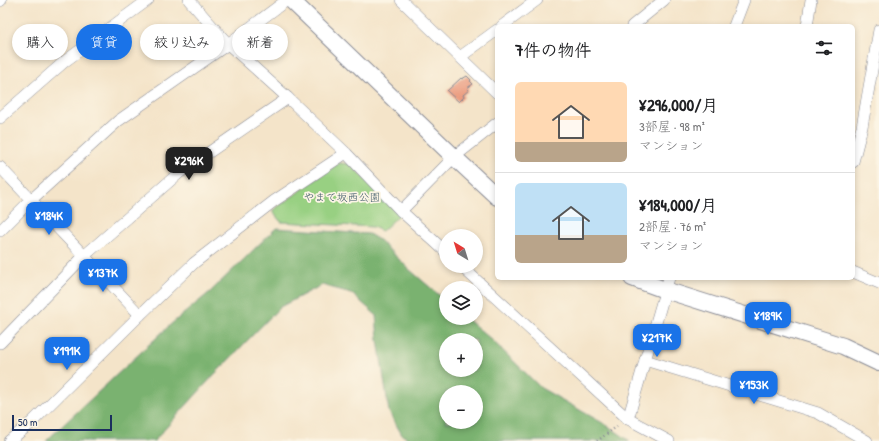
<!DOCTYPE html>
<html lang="ja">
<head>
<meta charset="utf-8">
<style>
  :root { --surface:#fff; --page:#f6f6f6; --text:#202124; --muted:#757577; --line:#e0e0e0; --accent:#1a73e8 }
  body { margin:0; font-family:"Patrick Hand","Klee One",sans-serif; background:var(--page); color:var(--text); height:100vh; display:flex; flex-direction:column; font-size:15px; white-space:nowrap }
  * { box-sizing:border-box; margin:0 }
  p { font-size:13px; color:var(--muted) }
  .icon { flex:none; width:22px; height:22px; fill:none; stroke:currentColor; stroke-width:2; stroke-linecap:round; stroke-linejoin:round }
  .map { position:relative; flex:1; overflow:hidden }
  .details { position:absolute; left:495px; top:24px; width:360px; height:256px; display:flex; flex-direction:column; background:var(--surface); border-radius:6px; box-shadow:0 2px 6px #0003 }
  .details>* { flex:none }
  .banner { position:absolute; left:12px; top:24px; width:380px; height:36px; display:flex; gap:8px }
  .needle { width:26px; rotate:322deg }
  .tools { position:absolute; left:439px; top:229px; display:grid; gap:8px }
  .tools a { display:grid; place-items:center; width:44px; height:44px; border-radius:50%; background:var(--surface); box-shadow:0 2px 6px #0003; font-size:20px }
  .scale { position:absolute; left:12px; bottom:10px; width:100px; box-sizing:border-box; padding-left:4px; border:2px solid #1b2f5e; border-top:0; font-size:11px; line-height:14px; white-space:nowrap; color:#1b2f5e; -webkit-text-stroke:3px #fcf5e5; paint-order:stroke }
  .price { position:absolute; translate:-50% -34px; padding:0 9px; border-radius:8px; background:var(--accent); color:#fff; font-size:13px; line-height:26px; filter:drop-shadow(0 1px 2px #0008) }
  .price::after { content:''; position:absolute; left:50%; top:24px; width:12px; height:9px; margin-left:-6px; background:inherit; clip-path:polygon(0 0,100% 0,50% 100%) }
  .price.selected { background:#222; color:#fff }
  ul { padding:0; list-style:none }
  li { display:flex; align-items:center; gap:12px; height:100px; padding:0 20px }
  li+li { border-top:1px solid var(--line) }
  li span { display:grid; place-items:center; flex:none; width:112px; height:80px; border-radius:6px; color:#555 }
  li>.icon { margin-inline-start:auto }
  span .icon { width:48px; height:48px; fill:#fffc; stroke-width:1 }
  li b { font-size:17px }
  h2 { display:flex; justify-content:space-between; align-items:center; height:48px; padding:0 20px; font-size:17px }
  .tag { padding:0 14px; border-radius:18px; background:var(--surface); box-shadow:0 2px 6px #0003; font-size:14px; line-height:36px }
  .tag.selected { background:var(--accent); color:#fff }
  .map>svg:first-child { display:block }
  .green { fill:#98d082; stroke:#5a8070 }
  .forest { fill:#7ab270; stroke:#4a7067; fill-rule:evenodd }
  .building { fill:#eb9b7f }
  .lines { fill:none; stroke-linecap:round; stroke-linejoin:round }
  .street-casing { stroke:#888a94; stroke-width:12 }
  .secondary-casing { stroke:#888a94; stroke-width:18 }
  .path { stroke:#888a94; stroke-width:2.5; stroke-dasharray:1 3; stroke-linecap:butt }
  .street { stroke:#fff; stroke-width:11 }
  .secondary { stroke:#fff; stroke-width:16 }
  .labels { text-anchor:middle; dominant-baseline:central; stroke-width:3.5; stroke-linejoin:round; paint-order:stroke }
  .park-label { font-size:11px; fill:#3a5767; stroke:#fcf5e5 }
</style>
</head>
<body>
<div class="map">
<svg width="879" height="441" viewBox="0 0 879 441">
  <rect width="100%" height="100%" fill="#fcf5e5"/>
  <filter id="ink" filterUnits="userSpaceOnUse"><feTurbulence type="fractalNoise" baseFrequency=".025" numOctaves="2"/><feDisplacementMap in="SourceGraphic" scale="8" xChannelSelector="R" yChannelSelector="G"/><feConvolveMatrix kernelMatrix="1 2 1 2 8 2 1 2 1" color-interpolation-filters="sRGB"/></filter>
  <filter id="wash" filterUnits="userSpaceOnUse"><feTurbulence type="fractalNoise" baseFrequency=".012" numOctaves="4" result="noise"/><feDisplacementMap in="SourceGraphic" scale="16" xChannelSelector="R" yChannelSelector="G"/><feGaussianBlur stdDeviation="0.9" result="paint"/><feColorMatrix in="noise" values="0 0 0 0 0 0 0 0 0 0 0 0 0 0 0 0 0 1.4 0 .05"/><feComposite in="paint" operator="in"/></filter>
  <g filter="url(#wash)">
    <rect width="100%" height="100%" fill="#f4e4c9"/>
    <polygon class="green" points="339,163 350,164 400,214 382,231 373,227 281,222 272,211"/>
    <path class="forest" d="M276 228 369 234 379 240 410 270 446 301V318H466L492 340 541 388 608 426 630 441H412L402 435 389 412 378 340 376 315 351 293 322 285 280 307 213 376 154 441H46L170 325 210 292ZM446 340H476V370H446ZM446 392H476V422H446Z"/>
    <g id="blocks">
      <polygon class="building" points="467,76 471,80 470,81 473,84 467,88 469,90 463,95 464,97 459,102 447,91 461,78 462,79"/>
    </g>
  </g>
  <g filter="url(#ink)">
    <use href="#blocks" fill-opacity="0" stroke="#888a94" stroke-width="1"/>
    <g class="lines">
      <g class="street-casing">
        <g id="street">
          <polyline points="189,0 228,44 288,98 346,153 401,211 446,252"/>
          <polyline points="401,0 497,93"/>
          <polyline points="0,1 1,0"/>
          <polyline points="502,26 537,0"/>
          <polyline points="632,26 664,0"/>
          <polyline points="734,26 744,0"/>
          <polyline points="807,26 811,0"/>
          <polyline points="460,57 497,30"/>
          <polyline points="0,118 64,62 148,0"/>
          <polyline points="853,162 862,127 879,30"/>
          <polyline points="0,167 140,315"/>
          <polyline points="401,211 454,157 497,123"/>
          <polyline points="0,231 31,200 118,121 228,44 287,0"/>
          <polyline points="461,266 628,419 669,441"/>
          <polyline points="853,272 879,283"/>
          <polyline points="0,343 84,256 179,173 288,98"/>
          <polyline points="645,360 818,413 867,441"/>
          <polyline points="628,419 669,278"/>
          <polyline points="9,441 31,423 140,315 194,263 274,201 346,153"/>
        </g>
      </g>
      <g class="secondary-casing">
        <g id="secondary">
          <polyline points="291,0 454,157 497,197"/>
          <polyline points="632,278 665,290 843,346 879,363"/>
        </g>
      </g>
      <polyline class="path" points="597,441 619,425"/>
      <use href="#street" class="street"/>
      <use href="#secondary" class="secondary"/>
    </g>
  </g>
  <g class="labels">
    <g class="park-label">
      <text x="342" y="197">やまて坂西公園</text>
    </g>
  </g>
</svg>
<div class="tools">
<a><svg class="needle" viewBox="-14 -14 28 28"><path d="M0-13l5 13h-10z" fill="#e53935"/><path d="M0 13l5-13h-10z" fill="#757577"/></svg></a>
<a><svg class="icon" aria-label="layers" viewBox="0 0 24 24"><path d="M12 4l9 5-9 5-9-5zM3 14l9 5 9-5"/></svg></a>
<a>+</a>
<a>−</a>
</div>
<div class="scale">50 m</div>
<b class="price selected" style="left:189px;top:181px">¥296K</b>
<b class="price" style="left:49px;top:236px">¥184K</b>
<b class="price" style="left:103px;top:293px">¥137K</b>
<b class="price" style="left:768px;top:336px">¥189K</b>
<b class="price" style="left:657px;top:358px">¥217K</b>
<b class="price" style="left:67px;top:371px">¥191K</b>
<b class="price" style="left:754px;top:405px">¥153K</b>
<div class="banner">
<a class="tag">購入</a>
<a class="tag selected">賃貸</a>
<a class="tag">絞り込み</a>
<a class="tag">新着</a>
</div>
<section class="details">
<h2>7件の物件<svg class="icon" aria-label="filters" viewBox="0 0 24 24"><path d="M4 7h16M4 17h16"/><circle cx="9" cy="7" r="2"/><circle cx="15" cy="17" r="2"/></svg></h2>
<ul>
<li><span style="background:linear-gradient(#ffd9b3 75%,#b9a48a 0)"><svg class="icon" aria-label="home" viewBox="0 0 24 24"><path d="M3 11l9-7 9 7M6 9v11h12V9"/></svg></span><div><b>¥296,000/月</b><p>3部屋 · 98 m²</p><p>マンション</p></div></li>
<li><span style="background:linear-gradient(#bfe0f5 65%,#b9a48a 0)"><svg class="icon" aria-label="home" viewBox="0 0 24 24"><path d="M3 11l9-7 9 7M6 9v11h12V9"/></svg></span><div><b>¥184,000/月</b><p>2部屋 · 76 m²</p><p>マンション</p></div></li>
</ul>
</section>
</div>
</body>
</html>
